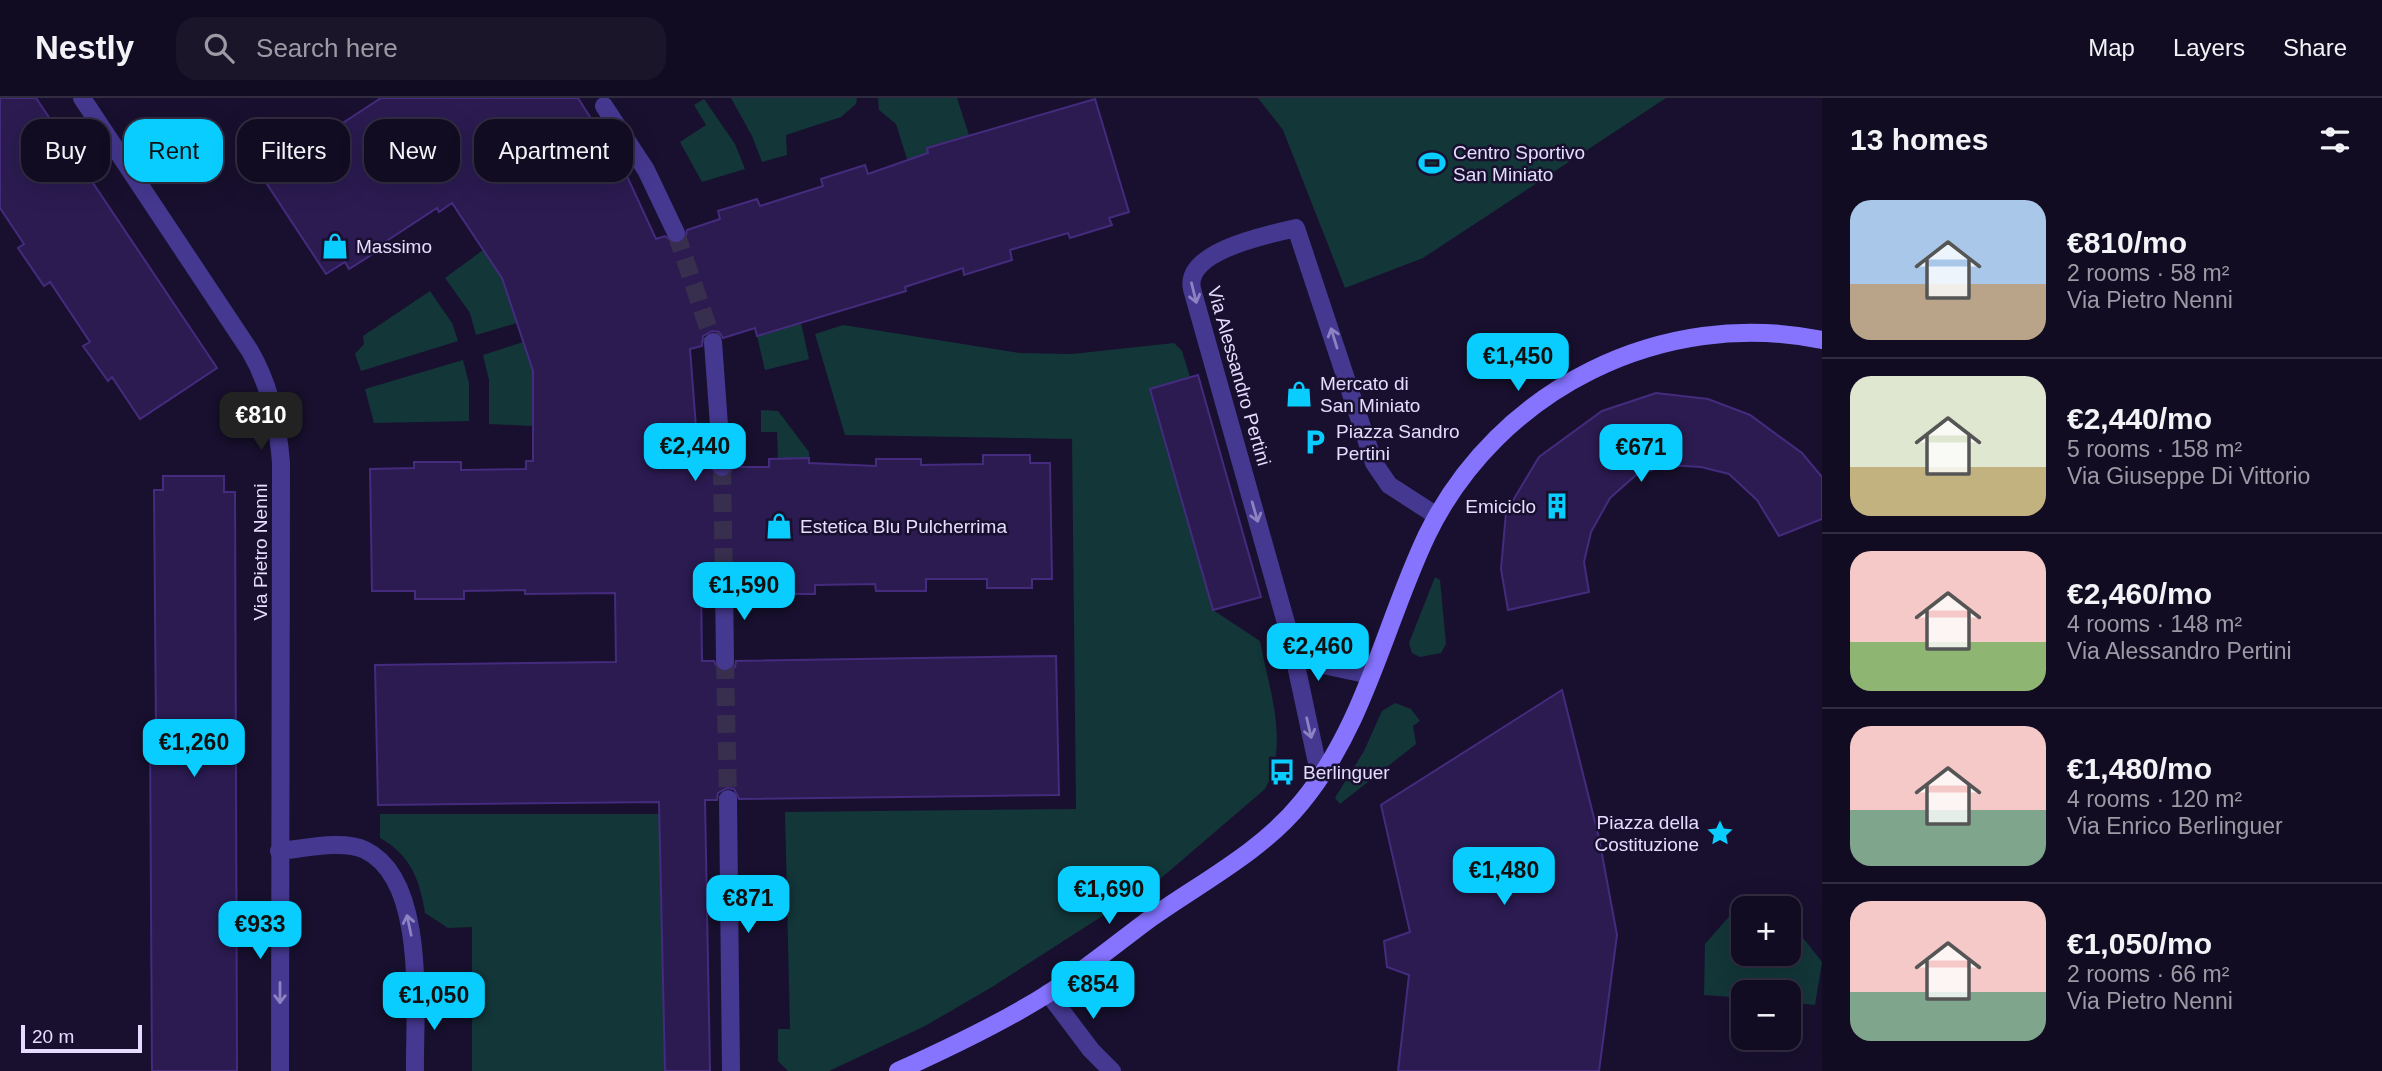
<!DOCTYPE html>
<html lang="en">
<head>
<meta charset="utf-8">
<style>
  :root { --surface:#120c22; --page:#1b152a; --text:#f1f3f6; --muted:#9c9ba5; --line:#312c40; --accent:#09cdff }
  body { margin:0; font-family:Helvetica,sans-serif; background:var(--page); color:var(--text); height:100vh; display:flex; flex-direction:column; font-size:26px; white-space:nowrap }
  * { box-sizing:border-box; margin:0 }
  p { font-size:23px; color:var(--muted) }
  .icon { flex:none; width:38px; height:38px; fill:none; stroke:currentColor; stroke-width:2; stroke-linecap:round; stroke-linejoin:round }
  .map { position:relative; flex:1; overflow:hidden }
  .sheet { display:flex; flex-direction:column; background:var(--surface); width:560px }
  .sheet>* { flex:none }
  .top-card { position:absolute; left:21px; top:21px; width:665px; height:63px; display:flex; gap:14px }
  .controls { position:absolute; left:1731px; top:798px; display:grid; gap:14px }
  .controls a { display:grid; place-items:center; width:70px; height:70px; border-radius:14px; background:var(--surface); box-shadow:0 7px 28px #0002,0 0 0 2px var(--line); font-size:35px }
  .scale { position:absolute; left:21px; bottom:18px; width:121px; box-sizing:border-box; padding-left:7px; border:4px solid #e5ddff; border-top:0; font-size:19px; line-height:24px; white-space:nowrap; color:#e5ddff; -webkit-text-stroke:5px #18102e; paint-order:stroke }
  .price { position:absolute; translate:-50% -60px; padding:0 16px; border-radius:14px; background:var(--accent); color:#111; font-size:23px; line-height:46px; filter:drop-shadow(0 2px 4px #0008) }
  .price::after { content:''; position:absolute; left:50%; top:42px; width:21px; height:16px; margin-left:-10px; background:inherit; clip-path:polygon(0 0,100% 0,50% 100%) }
  .price.current { background:#222; color:#fff }
  ul { padding:0; list-style:none }
  li { display:flex; align-items:center; gap:21px; height:175px; padding:0 28px }
  li+li { border-top:2px solid var(--line) }
  li span { display:grid; place-items:center; flex:none; width:196px; height:140px; border-radius:21px; color:#555 }
  li>.icon { margin-inline-start:auto }
  span .icon { width:84px; height:84px; fill:#fffc; stroke-width:1 }
  li b { font-size:30px }
  h2 { display:flex; justify-content:space-between; align-items:center; height:84px; padding:0 28px; font-size:30px }
  .tag { padding:0 24px; border-radius:21px; background:var(--surface); box-shadow:0 7px 28px #0002,0 0 0 2px var(--line); font-size:24px; line-height:63px }
  .tag.current { background:var(--accent); color:#111 }
  header { display:flex; align-items:center; gap:42px; box-sizing:border-box; height:98px; padding:0 35px; background:var(--surface); border-bottom:2px solid var(--line) }
  header strong { font-size:33px }
  nav { display:flex; gap:38px; margin-inline-start:auto; font-size:24px }
  .search { width:490px; height:63px; background:var(--page); display:flex; align-items:center; gap:18px; box-sizing:border-box; padding:0 24px; border-radius:21px; color:var(--muted); font-size:26px }
  main { display:flex; flex:1; min-height:0 }
  .map>svg:first-child { display:block }
  .green { fill:#133639 }
  .building { fill:#2b1b51; stroke:#442b7e; stroke-width:2 }
  .lines { fill:none; stroke-linecap:round; stroke-linejoin:round }
  .street-tunnel { stroke:#372f4d; stroke-width:18; stroke-dasharray:18 9; stroke-linecap:butt }
  .street { stroke:#453890; stroke-width:18 }
  .secondary { stroke:#8674ff; stroke-width:18 }
  .oneway { stroke:#8d82c2 }
  .labels { text-anchor:middle; dominant-baseline:central; stroke-width:5; stroke-linejoin:round; paint-order:stroke }
  .poi-label { font-size:19px; fill:#e5ddff; stroke:#18102e; text-anchor:start }
  .street-label { font-size:19px; fill:#e5ddff; stroke:#18102e }
</style>
</head>
<body>
<header>
<strong>Nestly</strong>
<div class="search"><svg class="icon" aria-label="search" viewBox="0 0 24 24"><circle cx="10" cy="10" r="6"/><path d="M15 15l6 6"/></svg>Search here</div>
<nav><a>Map</a><a>Layers</a><a>Share</a></nav>
</header>
<main>
<div class="map">
<svg width="1822" height="973" viewBox="0 0 1822 973">
  <rect width="100%" height="100%" fill="#18102e"/>
  <g class="green">
    <polygon points="731,0 857,0 856,6 841,19 786,37 787,57 762,64 752,38"/>
    <polygon points="878,0 957,0 969,37 927,49 929,58 908,64 896,26 879,12"/>
    <polygon points="1258,0 1666,0 1423,160 1345,190 1283,32"/>
    <polygon points="704,1 735,46 745,71 702,84 680,44 706,27 694,7"/>
    <polygon points="483,152 502,180 517,225 476,237 470,215 445,180"/>
    <polygon points="430,193 452,225 458,243 361,273 355,256 364,246 363,238"/>
    <polygon points="801,225 809,261 765,272 757,238"/>
    <path d="M843 227 1019 255 1072 256 1174 245 1182 253 1190 279 1151 291 1213 512 1260 543C1269 591 1290 647 1265 691L1160 781 992 889 925 928 829 973H788L778 963V931H790L785 714 1076 711 1072 341 845 337 815 236Z"/>
    <polygon points="523,244 533,273 533,328 489,326 489,282 483,257"/>
    <polygon points="463,262 469,285 469,323 374,325 365,291"/>
    <polygon points="761,312 778,313 809,354 809,360 778,361 777,334 761,334"/>
    <polygon points="1435,479 1440,482 1446,546 1441,555 1420,559 1412,555 1409,545"/>
    <polygon points="1395,605 1411,611 1420,623 1413,628 1416,646 1340,706 1335,700 1364,653 1382,613"/>
    <path d="M380 716H659L665 973H472V829L448 830 425 815C420 783 411 757 380 740Z"/>
    <polygon points="1771,801 1779,810 1743,810 1743,856 1788,856 1789,822 1822,864 1815,907 1789,904 1788,894 1743,894 1743,900 1704,897 1705,846 1741,805"/>
  </g>
  <g class="building">
    <polygon points="0,0 36,0 217,270 140,321 112,279 108,283 83,248 90,244 50,184 44,188 18,150 24,146 0,110"/>
    <polygon points="381,0 578,0 626,76 656,141 665,138 676,146 685,142 687,132 720,121 718,113 757,101 760,108 823,88 821,81 865,67 868,76 928,55 927,50 1095,1 1129,114 1109,120 1112,127 1070,140 1068,135 1010,152 1012,162 964,177 963,170 905,189 906,193 757,238 755,230 723,240 719,234 712,233 703,238 702,248 690,251 699,369 711,369 718,379 729,378 733,369 769,369 769,361 809,360 809,365 876,368 876,361 921,361 921,367 983,366 983,357 1030,357 1030,365 1050,365 1052,481 1032,481 1032,490 987,490 987,481 926,481 926,493 876,493 875,486 815,487 815,496 767,496 767,485 735,485 730,476 723,475 714,480 713,486 701,486 702,563 714,563 719,573 726,574 735,569 736,563 1056,558 1059,697 739,701 734,691 727,690 718,695 717,702 705,702 710,973 665,973 659,704 378,707 375,567 616,564 615,495 525,496 525,492 464,493 464,501 415,501 415,493 372,493 370,371 414,370 414,364 461,364 461,372 526,371 526,363 533,363 533,273 502,180 452,105 439,114 437,110 385,144 387,147 349,171 345,164 326,176 261,77 280,65 275,58 310,35 315,43"/>
    <polygon points="1198,277 1261,499 1213,512 1150,291"/>
    <polygon points="1656,295 1708,301 1750,317 1802,355 1822,379 1822,421 1779,438 1757,402 1729,376 1701,369 1667,367 1636,377 1610,400 1591,434 1584,464 1589,494 1508,512 1501,471 1506,414 1539,359 1602,313"/>
    <polygon points="163,378 224,378 224,394 235,394 237,973 152,973 150,634 156,633 154,392 163,392"/>
    <polygon points="1562,592 1599,740 1617,837 1599,973 1398,973 1409,877 1387,869 1384,843 1410,834 1381,707"/>
  </g>
  <g class="lines">
    <g class="street-tunnel">
      <polyline points="676,135 713,244"/>
      <polyline points="722,369 724,486"/>
      <polyline points="725,563 728,701"/>
    </g>
    <g class="street">
      <path d="M82 0 250 253C270 287 278 326 281 365L280 973"/>
      <polyline points="604,8 646,72 676,135"/>
      <polyline points="713,244 722,369"/>
      <polyline points="724,486 725,563"/>
      <polyline points="1290,539 1328,568 1370,577"/>
      <path d="M1320 679 1290 539 1192 191C1184 153 1267 137 1296 130L1374 365 1389 387 1437 418"/>
      <polyline points="728,701 731,973"/>
      <path d="M279 753C303 751 342 741 365 752 428 782 414 915 415 973"/>
      <polyline points="1048,895 1091,952 1112,973"/>
    </g>
    <path class="secondary" d="M898 973C949 950 1002 925 1049 895 1085 872 1117 845 1151 820 1202 784 1262 753 1301 705 1365 628 1385 525 1427 437 1498 291 1663 209 1822 242"/>
  </g>
  <defs><path id="oneway-shaft" d="M-6 0H5M1.5-3L5.5 0L1.5 3" fill="none" stroke-width="1.6" stroke-linecap="round" stroke-linejoin="round" transform="scale(1.75)"/></defs>
  <g class="oneway">
    <use href="#oneway-shaft" transform="translate(1194 195) rotate(76)"/>
    <use href="#oneway-shaft" transform="translate(1334 240) rotate(-107)"/>
    <use href="#oneway-shaft" transform="translate(1255 414) rotate(74)"/>
    <use href="#oneway-shaft" transform="translate(1309 630) rotate(77)"/>
    <use href="#oneway-shaft" transform="translate(409 827) rotate(-102)"/>
    <use href="#oneway-shaft" transform="translate(280 895) rotate(90)"/>
  </g>
  <defs>
    <g id="stadium-bare" transform="scale(2.1)"><path d="M0-5a6.5 5 0 1 0 0 10a6.5 5 0 1 0 0-10ZM-3.5-1.8h7v3.6h-7Z" fill="#09cdff" stroke="#18102e" stroke-width="2.5" paint-order="stroke"/></g>
    <g id="shop-bare" transform="scale(2.1)"><path d="M-5-2.5h2.3a2.7 3.5 0 0 1 5.4 0H5L5.5 6h-11ZM-1.5-2.5h3a1.5 2.3 0 0 0-3 0Z" fill="#09cdff" stroke="#18102e" stroke-width="2.5" paint-order="stroke"/></g>
    <g id="parking-bare" transform="scale(2.1)"><path d="M-3.5-5.5H1a3.5 3.5 0 0 1 0 7H-1V5.5H-3.5ZM-1-3.4V-.6H.8a1.4 1.4 0 0 0 0-2.8Z" fill="#09cdff" stroke="#18102e" stroke-width="2.5" paint-order="stroke"/></g>
    <g id="building-bare" transform="scale(2.1)"><path d="M-4-6H4V6H1V3H-1V6H-4ZM-2.5-4.3h1.7v1.8h-1.7ZM.8-4.3h1.7v1.8H.8ZM-2.5-1h1.7V.8h-1.7ZM.8-1h1.7V.8H.8Z" fill="#09cdff" stroke="#18102e" stroke-width="2.5" paint-order="stroke"/></g>
    <g id="bus-bare" transform="scale(2.1)"><path d="M-5-6H5V4H4V6H2V4H-2V6H-4V4H-5ZM-3.5-4V0h7V-4ZM-3.5 1.2v1.5H-2V1.2ZM2 1.2v1.5H3.5V1.2Z" fill="#09cdff" stroke="#18102e" stroke-width="2.5" paint-order="stroke"/></g>
    <g id="sight-bare" transform="scale(2.1)"><path d="M0-6L1.8-2.2L6-1.7L2.9 1.2L3.7 5.4L0 3.3L-3.7 5.4L-2.9 1.2L-6-1.7L-1.8-2.2Z" fill="#09cdff" stroke="#18102e" stroke-width="2.5" paint-order="stroke"/></g>
  </defs>
  <g fill-rule="evenodd">
    <use href="#stadium-bare" x="1432" y="65"/>
    <use href="#shop-bare" x="335" y="148"/>
    <use href="#shop-bare" x="1299" y="296"/>
    <use href="#parking-bare" x="1315" y="344"/>
    <use href="#building-bare" x="1557" y="408"/>
    <use href="#shop-bare" x="779" y="428"/>
    <use href="#bus-bare" x="1282" y="674"/>
    <use href="#sight-bare" x="1720" y="735"/>
  </g>
  <g class="labels">
    <g class="poi-label">
      <text x="1453" y="54">Centro Sportivo<tspan x="1453" dy="22">San Miniato</tspan></text>
      <text x="356" y="148">Massimo</text>
      <text x="1320" y="285">Mercato di<tspan x="1320" dy="22">San Miniato</tspan></text>
      <text x="1336" y="333">Piazza Sandro<tspan x="1336" dy="22">Pertini</tspan></text>
      <text x="1536" y="408" text-anchor="end">Emiciclo</text>
      <text x="800" y="428">Estetica Blu Pulcherrima</text>
      <text x="1303" y="674">Berlinguer</text>
      <text x="1699" y="724" text-anchor="end">Piazza della<tspan x="1699" dy="22">Costituzione</tspan></text>
    </g>
    <g class="street-label">
      <text transform="translate(1239 278) rotate(74)">Via Alessandro Pertini</text>
      <text transform="translate(260 454) rotate(-90)">Via Pietro Nenni</text>
    </g>
  </g>
</svg>
<div class="controls">
<a>+</a>
<a>−</a>
</div>
<div class="scale">20 m</div>
<b class="price" style="left:1518px;top:295px">€1,450</b>
<b class="price current" style="left:261px;top:354px">€810</b>
<b class="price" style="left:695px;top:385px">€2,440</b>
<b class="price" style="left:1641px;top:386px">€671</b>
<b class="price" style="left:744px;top:524px">€1,590</b>
<b class="price" style="left:1318px;top:585px">€2,460</b>
<b class="price" style="left:194px;top:681px">€1,260</b>
<b class="price" style="left:1504px;top:809px">€1,480</b>
<b class="price" style="left:1109px;top:828px">€1,690</b>
<b class="price" style="left:748px;top:837px">€871</b>
<b class="price" style="left:260px;top:863px">€933</b>
<b class="price" style="left:1093px;top:923px">€854</b>
<b class="price" style="left:434px;top:934px">€1,050</b>
<div class="top-card">
<a class="tag">Buy</a>
<a class="tag current">Rent</a>
<a class="tag">Filters</a>
<a class="tag">New</a>
<a class="tag">Apartment</a>
</div>
</div>
<section class="sheet">
<h2>13 homes<svg class="icon" aria-label="filters" viewBox="0 0 24 24"><path d="M4 7h16M4 17h16"/><circle cx="9" cy="7" r="2"/><circle cx="15" cy="17" r="2"/></svg></h2>
<ul>
<li><span style="background:linear-gradient(#a9c7e8 60%,#b9a48a 0)"><svg class="icon" aria-label="home" viewBox="0 0 24 24"><path d="M3 11l9-7 9 7M6 9v11h12V9"/></svg></span><div><b>€810/mo</b><p>2 rooms · 58 m²</p><p>Via Pietro Nenni</p></div></li>
<li><span style="background:linear-gradient(#dfe7d0 65%,#c2b280 0)"><svg class="icon" aria-label="home" viewBox="0 0 24 24"><path d="M3 11l9-7 9 7M6 9v11h12V9"/></svg></span><div><b>€2,440/mo</b><p>5 rooms · 158 m²</p><p>Via Giuseppe Di Vittorio</p></div></li>
<li><span style="background:linear-gradient(#f6c9c9 65%,#8fb573 0)"><svg class="icon" aria-label="home" viewBox="0 0 24 24"><path d="M3 11l9-7 9 7M6 9v11h12V9"/></svg></span><div><b>€2,460/mo</b><p>4 rooms · 148 m²</p><p>Via Alessandro Pertini</p></div></li>
<li><span style="background:linear-gradient(#f6c9c9 60%,#7fa58c 0)"><svg class="icon" aria-label="home" viewBox="0 0 24 24"><path d="M3 11l9-7 9 7M6 9v11h12V9"/></svg></span><div><b>€1,480/mo</b><p>4 rooms · 120 m²</p><p>Via Enrico Berlinguer</p></div></li>
<li><span style="background:linear-gradient(#f6c9c9 65%,#7fa58c 0)"><svg class="icon" aria-label="home" viewBox="0 0 24 24"><path d="M3 11l9-7 9 7M6 9v11h12V9"/></svg></span><div><b>€1,050/mo</b><p>2 rooms · 66 m²</p><p>Via Pietro Nenni</p></div></li>
</ul>
</section>
</main>
</body>
</html>
